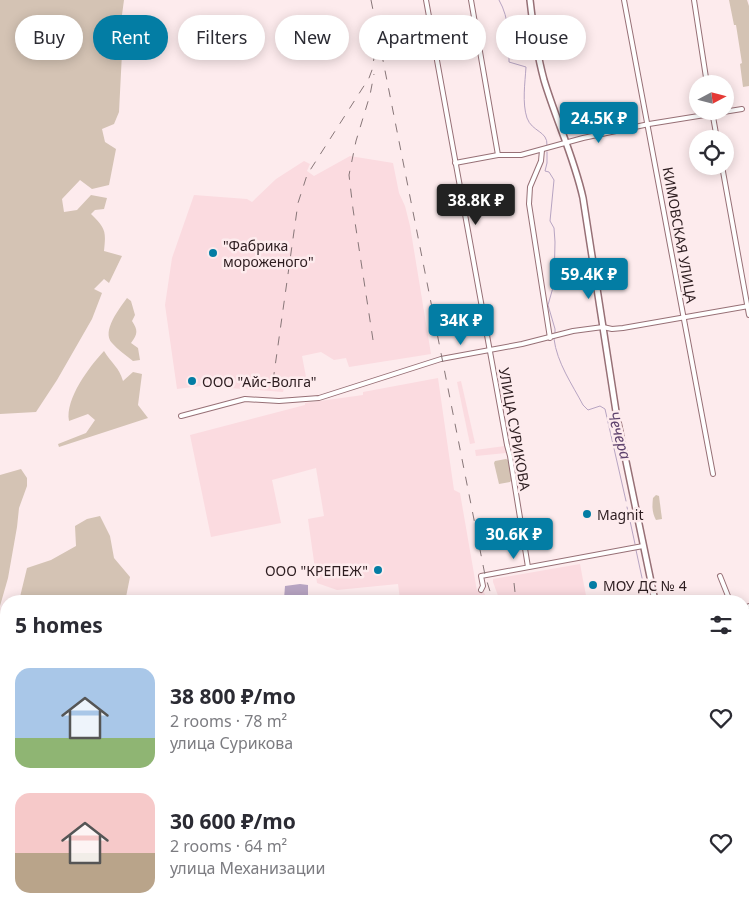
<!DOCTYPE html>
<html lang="en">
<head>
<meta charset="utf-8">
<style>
  :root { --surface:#fff; --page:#f7f7f7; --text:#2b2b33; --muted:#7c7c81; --accent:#037da4 }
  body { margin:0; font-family:"Noto Sans",sans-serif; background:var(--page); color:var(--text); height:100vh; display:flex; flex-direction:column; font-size:19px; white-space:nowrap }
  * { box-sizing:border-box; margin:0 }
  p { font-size:16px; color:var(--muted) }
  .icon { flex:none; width:28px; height:28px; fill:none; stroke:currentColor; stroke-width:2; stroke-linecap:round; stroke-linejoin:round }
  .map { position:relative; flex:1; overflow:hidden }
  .side { position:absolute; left:0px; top:595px; width:750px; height:320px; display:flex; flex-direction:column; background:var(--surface); border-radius:20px 20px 0 0; box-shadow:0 2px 12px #0003 }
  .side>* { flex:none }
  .top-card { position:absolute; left:15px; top:15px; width:720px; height:45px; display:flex; gap:10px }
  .needle { width:32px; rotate:83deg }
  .fabs { position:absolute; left:689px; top:75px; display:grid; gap:10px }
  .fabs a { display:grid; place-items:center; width:45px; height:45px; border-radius:50%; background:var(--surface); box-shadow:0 2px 12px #0003; font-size:25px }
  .price { position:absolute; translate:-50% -42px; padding:0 11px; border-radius:5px; background:var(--accent); color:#fff; font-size:16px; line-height:32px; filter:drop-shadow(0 1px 2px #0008) }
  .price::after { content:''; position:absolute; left:50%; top:30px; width:15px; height:11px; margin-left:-8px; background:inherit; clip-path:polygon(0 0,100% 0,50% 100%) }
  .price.on { background:#222; color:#fff }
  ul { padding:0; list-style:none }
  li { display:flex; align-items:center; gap:15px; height:125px; padding:0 15px }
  li span { display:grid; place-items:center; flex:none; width:140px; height:100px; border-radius:15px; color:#555 }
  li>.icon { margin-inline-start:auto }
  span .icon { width:60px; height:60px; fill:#fffc; stroke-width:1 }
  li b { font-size:21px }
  h2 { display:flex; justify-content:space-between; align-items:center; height:60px; padding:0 15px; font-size:21px }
  .chip { padding:0 18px; border-radius:22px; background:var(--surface); box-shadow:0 2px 12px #0003; font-size:18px; line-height:45px }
  .chip.on { background:var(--accent); color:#fff }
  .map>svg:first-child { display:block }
  .built { fill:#fbdbe0 }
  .green { fill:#d4c3b4 }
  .water { fill:#b7a4c2 }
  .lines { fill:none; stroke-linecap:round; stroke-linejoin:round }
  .stream { stroke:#b7a4c2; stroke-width:1 }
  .minor-casing { stroke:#977076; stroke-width:6 }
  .tertiary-casing { stroke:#977076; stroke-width:8 }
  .minor { stroke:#fff; stroke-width:4 }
  .tertiary { stroke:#fff; stroke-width:5 }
  .rail { stroke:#877678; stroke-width:1; stroke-dasharray:9 9; stroke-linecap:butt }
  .poi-dot { fill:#037da4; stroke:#fdebed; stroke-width:2 }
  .labels { text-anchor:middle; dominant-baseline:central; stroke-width:5; stroke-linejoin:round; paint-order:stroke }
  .street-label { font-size:14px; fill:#2d1d20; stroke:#fdebed }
  .poi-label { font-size:14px; fill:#2d1d20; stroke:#fdebed; text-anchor:start }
  .water-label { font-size:15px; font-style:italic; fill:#5e426d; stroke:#fdebed }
</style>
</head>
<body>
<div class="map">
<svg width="749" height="915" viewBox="0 0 749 915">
  <rect width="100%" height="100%" fill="#fdebed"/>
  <g class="built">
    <polygon points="350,156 393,163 399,193 405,206 410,226 431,354 349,367 346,358 334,360 321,352 302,356 306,377 286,380 283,392 230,388 223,383 177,389 165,305 172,258 194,195 247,199 252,202 276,179 304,161 310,164 307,171 314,176"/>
    <polygon points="438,378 454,490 460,493 477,591 484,592 487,601 388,601 400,599 398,584 337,590 317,583 308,519 324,516 316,468 272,480 281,523 211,537 190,435 305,405 305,403 363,395 363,392"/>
    <polygon points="461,381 475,443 470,444 457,382"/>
    <polygon points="505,446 506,453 476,456 475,450"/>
    <polygon points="497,523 499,536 490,538 491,543 482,544 479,526"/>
    <polygon points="580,564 587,601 500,601 493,582 493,579"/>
    <polygon points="421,909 709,909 709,915 422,915"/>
  </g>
  <g class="green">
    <path d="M0 0H124L121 22 103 45 122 53 119 112 114 124 102 129 105 142 116 149 109 185 92 189 80 180 62 199 64 212 77 210 91 195 107 198 104 209 95 210 91 214C106 229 106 231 104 251L122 256 109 283 104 279 94 289 102 293 92 319 57 380 36 412 0 414Z"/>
    <polygon points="729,0 747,0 749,6 749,86 743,87 740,64 742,63 736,25 734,25"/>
    <path d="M127 298 131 301 135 315 132 321C138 330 138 334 131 343L138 348 140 360 133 361C126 355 118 350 112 343 101 331 120 308 127 298Z"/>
    <path d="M104 351C112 364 119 367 123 381L133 372 142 374 138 405 148 418 59 447 58 444 86 433 95 420 88 414 69 421C65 399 89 367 104 351Z"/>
    <polygon points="506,459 508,460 512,479 510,482 499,484 494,463 495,461"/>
    <polygon points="21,469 27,478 27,486 19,508 17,527 8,578 0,606 0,475"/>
    <path d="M656 495 659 496 662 519 656 520C652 513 652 506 653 498Z"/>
    <polygon points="100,516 110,536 114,558 130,577 126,597 96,596 94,601 19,601 27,568 51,560 76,546 75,526 87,519"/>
    <polygon points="6,648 6,835 0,841 0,675"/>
    <polygon points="749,862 749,915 713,915 713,909 744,909 744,863"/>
    <polygon points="6,876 6,909 124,909 125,915 0,915 0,877"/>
    <polygon points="197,909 267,909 268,915 208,915 200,913"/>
    <polygon points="278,909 322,909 317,915 280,915"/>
  </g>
  <polygon class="water" points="300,584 308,585 308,600 286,601 284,599 285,586"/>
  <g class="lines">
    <g class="stream">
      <path d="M499 0C510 19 509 41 509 62L526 67C525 83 522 103 527 118 532 132 548 131 547 145"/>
      <polyline points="547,152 547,163 545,171 549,172 554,180 550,221 554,228 555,242 554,284 548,305 555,329 555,333"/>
      <path d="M554 339C557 363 572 384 583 405L588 410 600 406 605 409 626 501"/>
      <polyline points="627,507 635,544"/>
      <polyline points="636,550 647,601"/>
      <polyline points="744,818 745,819 746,830 749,837"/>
    </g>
    <g class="minor-casing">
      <g id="minor">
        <polyline points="426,0 507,445 510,456 528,567"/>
        <polyline points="471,0 498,155"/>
        <polyline points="624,0 713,474"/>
        <polyline points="694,0 707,84"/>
        <polyline points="712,111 717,139"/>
        <polyline points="542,150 541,161 530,187 529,204 550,338"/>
        <polyline points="455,163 498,155 521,155 583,138 649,124 742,109"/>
        <polyline points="722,166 749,315"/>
        <polyline points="181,416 245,399 279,401 319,398 441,359 522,344 573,331 603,327 612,329 623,328 749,306"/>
        <polyline points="720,576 730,601"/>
        <polyline points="481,590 483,586 481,576 643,546"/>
        <polyline points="744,608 749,606"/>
        <polyline points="744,634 749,647"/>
        <polyline points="744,754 749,754"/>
      </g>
    </g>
    <g class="tertiary-casing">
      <g id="tertiary">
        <path d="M530 0C533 27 537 54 544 80 556 120 574 157 583 198L617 418 655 601"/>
        <polyline points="744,791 749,801"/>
      </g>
    </g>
    <use href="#minor" class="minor"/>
    <use href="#tertiary" class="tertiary"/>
    <g class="rail">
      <polyline points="371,0 485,575 493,601"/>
      <polyline points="373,340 353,209 349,175 356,141 370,95 374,74"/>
      <polyline points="273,381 298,203 307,175 369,78 372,70 375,52"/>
      <polyline points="514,583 516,601"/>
      <polyline points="744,770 749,771"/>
      <polyline points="611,909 613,915"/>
    </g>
  </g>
  <g class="poi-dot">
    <circle cx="213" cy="253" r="5"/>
    <circle cx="192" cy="381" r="5"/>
    <circle cx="587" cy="514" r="5"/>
    <circle cx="378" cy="570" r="5"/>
    <circle cx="593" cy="585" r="5"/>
  </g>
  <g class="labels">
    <g class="street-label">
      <text transform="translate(680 235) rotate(80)">КИМОВСКАЯ УЛИЦА</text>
      <text transform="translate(515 429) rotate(80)">УЛИЦА СУРИКОВА</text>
    </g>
    <g class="poi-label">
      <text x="223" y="245">"Фабрика<tspan x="223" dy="16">мороженого"</tspan></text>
      <text x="202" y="381">ООО "Айс-Волга"</text>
      <text x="597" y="514">Magnit</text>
      <text x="368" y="570" text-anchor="end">ООО "КРЕПЕЖ"</text>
      <text x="603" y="585">МОУ ДС № 4</text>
    </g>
    <g class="water-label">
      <text transform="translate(620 435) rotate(74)">Чечера</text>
    </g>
  </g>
</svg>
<div class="fabs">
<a><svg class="needle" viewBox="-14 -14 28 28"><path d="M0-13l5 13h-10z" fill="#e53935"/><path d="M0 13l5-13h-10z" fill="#7c7c81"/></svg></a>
<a><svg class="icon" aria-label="locate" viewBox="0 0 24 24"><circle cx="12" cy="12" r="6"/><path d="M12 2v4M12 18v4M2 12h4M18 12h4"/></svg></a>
</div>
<b class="price" style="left:599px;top:144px">24.5K ₽</b>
<b class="price on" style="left:476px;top:226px">38.8K ₽</b>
<b class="price" style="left:589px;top:300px">59.4K ₽</b>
<b class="price" style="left:461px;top:346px">34K ₽</b>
<b class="price" style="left:514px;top:560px">30.6K ₽</b>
<div class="top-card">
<a class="chip">Buy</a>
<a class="chip on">Rent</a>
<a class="chip">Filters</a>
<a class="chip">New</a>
<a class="chip">Apartment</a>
<a class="chip">House</a>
</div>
<section class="side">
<h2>5 homes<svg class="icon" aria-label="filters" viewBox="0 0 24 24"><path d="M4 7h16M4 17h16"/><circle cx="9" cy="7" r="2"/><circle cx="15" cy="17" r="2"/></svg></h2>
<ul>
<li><span style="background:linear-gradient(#a9c7e8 70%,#8fb573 0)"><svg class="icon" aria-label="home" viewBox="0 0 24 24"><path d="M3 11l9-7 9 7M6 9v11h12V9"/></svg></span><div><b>38 800 ₽/mo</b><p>2 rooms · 78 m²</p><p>улица Сурикова</p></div><svg class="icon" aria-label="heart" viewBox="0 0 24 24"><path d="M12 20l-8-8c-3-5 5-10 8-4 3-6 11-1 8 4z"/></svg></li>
<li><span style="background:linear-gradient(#f6c9c9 60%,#b9a48a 0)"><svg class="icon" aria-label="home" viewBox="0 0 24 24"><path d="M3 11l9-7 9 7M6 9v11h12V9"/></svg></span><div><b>30 600 ₽/mo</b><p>2 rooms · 64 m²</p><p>улица Механизации</p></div><svg class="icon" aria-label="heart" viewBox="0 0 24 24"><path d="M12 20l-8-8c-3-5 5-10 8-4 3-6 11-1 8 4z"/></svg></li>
</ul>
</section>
</div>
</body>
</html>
